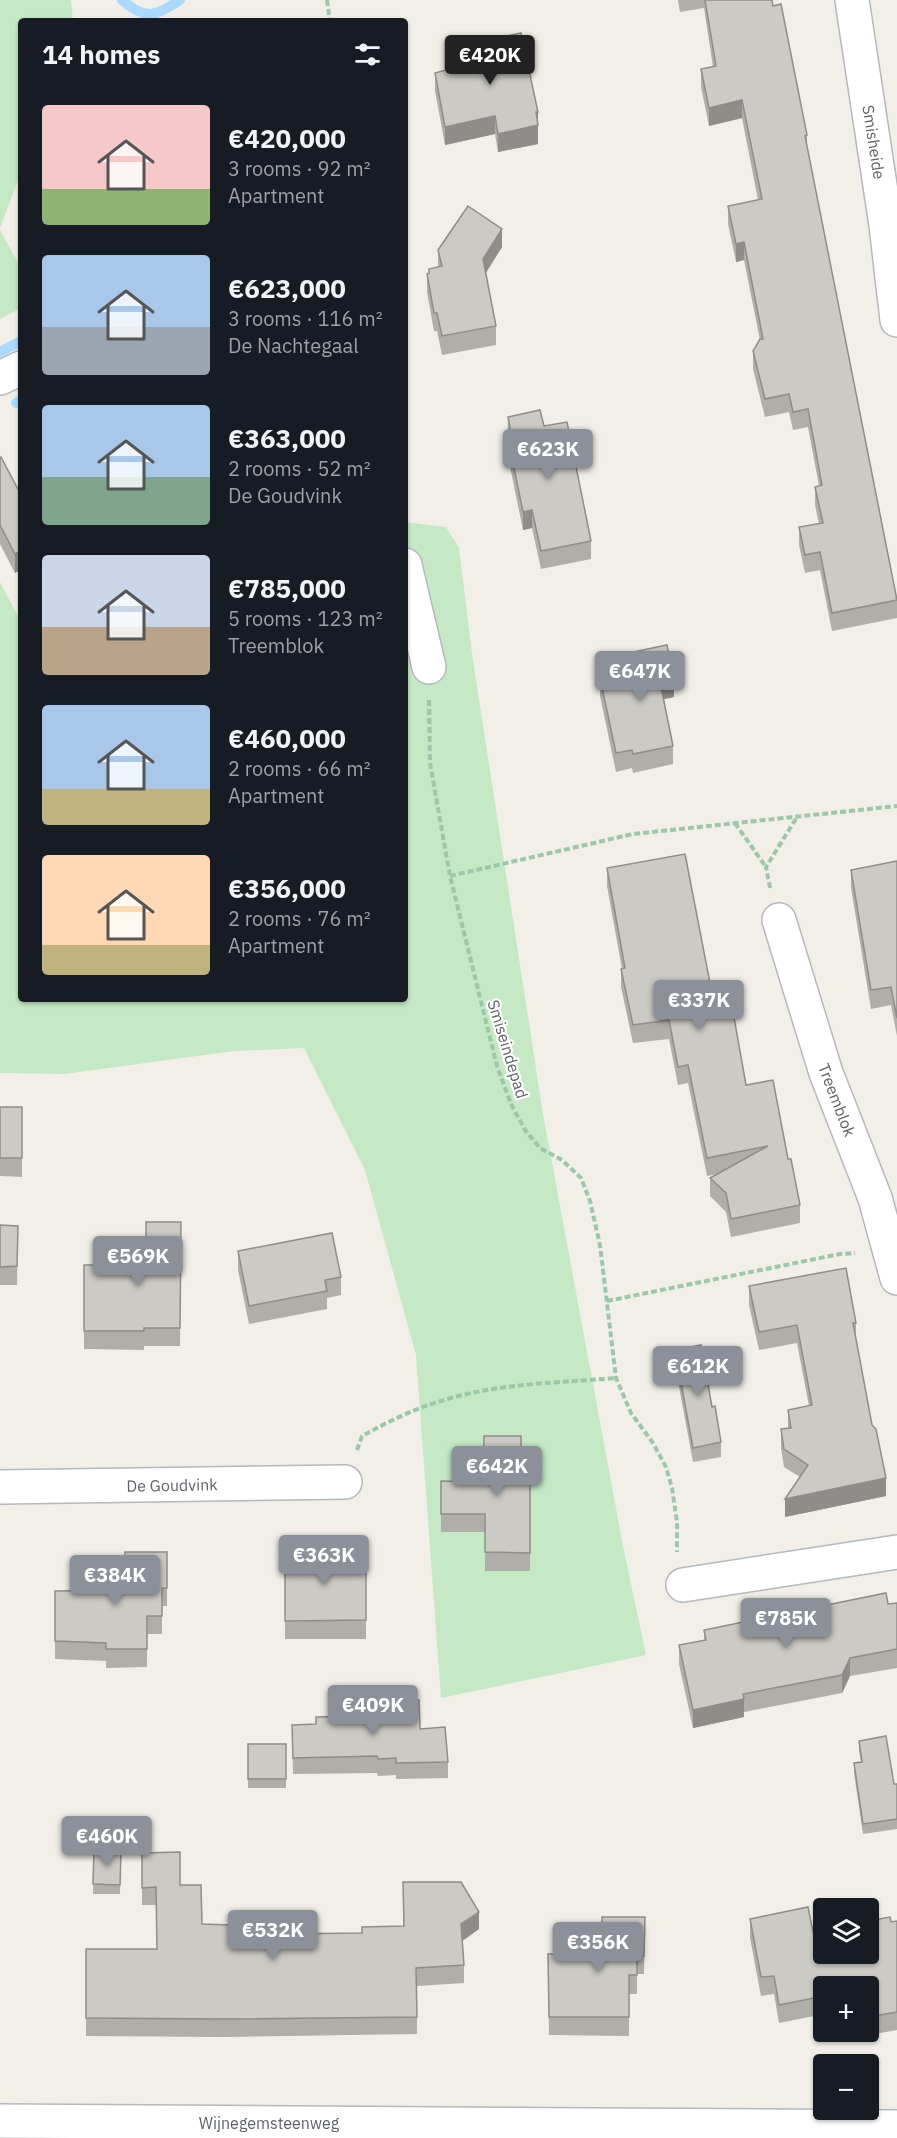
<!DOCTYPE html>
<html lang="en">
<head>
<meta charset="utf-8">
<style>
  :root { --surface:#171b24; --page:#20242c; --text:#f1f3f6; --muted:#9ea1a6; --accent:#8c9099 }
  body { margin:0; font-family:"IBM Plex Sans",sans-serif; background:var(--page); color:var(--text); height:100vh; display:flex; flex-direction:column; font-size:22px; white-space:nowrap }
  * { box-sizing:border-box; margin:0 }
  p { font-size:20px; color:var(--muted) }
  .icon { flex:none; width:33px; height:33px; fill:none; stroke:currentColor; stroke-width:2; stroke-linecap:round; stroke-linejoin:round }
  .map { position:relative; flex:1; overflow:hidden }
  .drawer { position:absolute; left:18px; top:18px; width:390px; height:984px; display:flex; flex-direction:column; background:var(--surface); border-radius:6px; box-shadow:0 2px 4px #0004 }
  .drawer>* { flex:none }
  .tools { position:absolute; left:813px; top:1898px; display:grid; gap:12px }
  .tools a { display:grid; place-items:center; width:66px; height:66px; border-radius:6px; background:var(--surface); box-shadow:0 2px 4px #0004; font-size:30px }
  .price { position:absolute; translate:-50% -51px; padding:0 14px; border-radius:6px; background:var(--accent); color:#fff; font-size:20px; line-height:39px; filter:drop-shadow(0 2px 3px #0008) }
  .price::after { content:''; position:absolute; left:50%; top:36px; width:18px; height:14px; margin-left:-9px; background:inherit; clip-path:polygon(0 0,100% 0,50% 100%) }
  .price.on { background:#222; color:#fff }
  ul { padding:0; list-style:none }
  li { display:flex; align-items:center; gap:18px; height:150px; padding:0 24px }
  li span { display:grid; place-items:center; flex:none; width:168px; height:120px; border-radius:6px; color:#555 }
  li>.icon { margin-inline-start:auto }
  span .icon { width:72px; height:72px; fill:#fffc; stroke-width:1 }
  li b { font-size:26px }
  h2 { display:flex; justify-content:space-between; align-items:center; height:72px; padding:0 24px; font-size:26px }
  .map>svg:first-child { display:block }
  .green { fill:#c5e8c5 }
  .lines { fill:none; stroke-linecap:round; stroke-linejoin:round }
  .stream { stroke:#aadaff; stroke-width:10 }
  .minor-casing { stroke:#b5b8bc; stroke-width:36 }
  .tertiary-casing { stroke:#b5b8bc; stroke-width:36 }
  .path { stroke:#9cc7a9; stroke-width:4; stroke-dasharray:6 3; stroke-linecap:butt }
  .minor { stroke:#fff; stroke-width:33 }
  .tertiary { stroke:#fff; stroke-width:33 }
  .wall { fill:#afaea9 }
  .shaded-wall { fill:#8f8d8a }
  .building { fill:#cccac5; stroke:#8f8d8a; stroke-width:1.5 }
  .labels { text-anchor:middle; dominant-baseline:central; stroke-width:4.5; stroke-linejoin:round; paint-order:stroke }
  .street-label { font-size:16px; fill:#5f6368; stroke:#fff }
</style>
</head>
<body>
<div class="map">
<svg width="897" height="2138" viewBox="0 0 897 2138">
  <rect width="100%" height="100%" fill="#f1efe8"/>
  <g class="green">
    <polygon points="0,0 71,0 73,21 21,21 21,173 0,228"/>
    <polygon points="0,230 21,268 21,308 0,319"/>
    <polygon points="405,522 446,527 459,548 472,654 543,1114 623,1546 646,1655 441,1698 416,1355 365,1170 304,1048 234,1051 64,1074 0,1073 0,582 21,622 21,999 405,999"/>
  </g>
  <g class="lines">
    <g class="stream">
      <path d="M122 0C146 21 155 16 180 0"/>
      <polyline points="0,352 21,341"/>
      <polyline points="16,403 21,400"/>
    </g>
    <g class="minor-casing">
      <g id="minor">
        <polyline points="852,0 886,225 897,320"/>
        <polyline points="0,378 21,368"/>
        <polyline points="405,565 429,667"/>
        <polyline points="779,920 826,1073 875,1198 897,1278"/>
        <polyline points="0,1487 345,1482"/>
        <polyline points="683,1585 897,1552"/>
      </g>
    </g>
    <g class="tertiary-casing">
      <polyline id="tertiary" points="0,2121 897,2127"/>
    </g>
    <g class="path">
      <polyline points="327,0 330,21"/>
      <polyline points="429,700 430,763 450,876 497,1066 511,1104 525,1130 540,1148 562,1160 581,1178 590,1201 600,1245 616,1378 631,1413 653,1443 666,1467 672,1488 677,1522 677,1552"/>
      <polyline points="735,823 766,867"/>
      <polyline points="450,876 633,834 897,806"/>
      <polyline points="770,888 766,867 797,817"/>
      <polyline points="607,1301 840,1254 855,1253"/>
      <path d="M357 1450 362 1436C386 1423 411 1410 438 1402 495 1383 557 1383 616 1378"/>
    </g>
    <use href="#minor" class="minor"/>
    <use href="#tertiary" class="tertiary"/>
  </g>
  <g class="wall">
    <polygon points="678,0 772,0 807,135 807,146 897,599 897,618 832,631 820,570 805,573 799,545 799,527 819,524 815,505 815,487 819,486 808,427 793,430 789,412 765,417 753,369 753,351 760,340 744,260 736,262 728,224 728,206 758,200 742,118 709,126 701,87 701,69 713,67 704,8 680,12"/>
    <polygon points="435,73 538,112 538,144 498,152 495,134 445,145 435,91"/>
    <polygon points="502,247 486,273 496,326 496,345 442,355 437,331 434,331 427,292 427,274 429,274 429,269 438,267 438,250"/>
    <polygon points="508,417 544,426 591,541 591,559 541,569 532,528 523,530 507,452"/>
    <polygon points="0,458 21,495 15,573 0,544"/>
    <polygon points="633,652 674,697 664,699 673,746 673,764 633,773 632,768 616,772 600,696 600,678 618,674 618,667 633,664"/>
    <polygon points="897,861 897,1036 891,1005 871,1009 851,888 851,870"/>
    <polygon points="607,868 715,1009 746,1085 788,1159 800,1205 800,1223 731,1237 726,1212 710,1196 710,1178 717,1174 707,1176 688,1083 678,1085 669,1039 633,1043 621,987 621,969 622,969 607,886"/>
    <polygon points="0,1107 22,1107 22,1177 0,1176"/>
    <polygon points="181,1222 180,1346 144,1346 144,1350 84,1349 84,1265 146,1265"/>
    <polygon points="0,1225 18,1226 17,1285 0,1285"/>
    <polygon points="238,1251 341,1277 341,1295 327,1298 327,1309 249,1324 238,1270"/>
    <polygon points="749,1286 856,1323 856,1341 886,1496 785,1517 800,1477 784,1467 781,1448 781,1429 788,1428 788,1410 809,1406 797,1343 759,1350 749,1305"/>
    <polygon points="675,1350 721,1442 721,1457 693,1462 675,1365"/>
    <polygon points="521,1467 530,1467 530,1571 485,1571 485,1532 441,1532 441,1481 483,1482"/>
    <polygon points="285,1548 324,1557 366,1557 366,1639 285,1639"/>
    <polygon points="167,1552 167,1606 162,1606 162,1634 147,1634 147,1667 106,1668 106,1661 55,1659 55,1591 126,1590"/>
    <polygon points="897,1603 897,1668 850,1676 842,1693 744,1712 744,1717 693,1728 679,1664 679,1645 704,1640 704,1630"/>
    <polygon points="292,1725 420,1729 448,1762 448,1778 396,1779 396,1775 378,1776 377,1773 293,1774"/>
    <polygon points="859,1741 894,1784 897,1784 897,1829 863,1834 854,1773 854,1763 861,1762 859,1751"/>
    <rect x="248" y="1744" width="38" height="44"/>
    <polygon points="94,1849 121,1849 120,1894 93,1894"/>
    <polygon points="142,1853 180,1885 202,1924 268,1934 362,1933 403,1926 403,1882 479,1929 462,1941 464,1965 464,1983 417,1986 417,2034 223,2037 86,2036 86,1949 157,1949 156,1905 142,1905"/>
    <polygon points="645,1917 644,1974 637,1974 637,1994 629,1994 629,2036 549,2035 548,1954 602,1954"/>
    <polygon points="750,1919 813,1932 897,1921 897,2030 858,2037 857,2031 868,2031 868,1986 824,1986 824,2014 779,2023 774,1994 761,1996 750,1938"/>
  </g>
  <g class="shaded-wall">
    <polygon points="742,100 742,118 709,126 709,108"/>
    <polygon points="536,112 538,112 538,144 498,152 498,134"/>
    <polygon points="495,116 495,134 445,145 445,127"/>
    <polygon points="502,229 502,247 483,277 483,259"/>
    <polygon points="744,242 744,260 736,262 736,244"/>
    <polygon points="532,510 532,528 523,530 523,512"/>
    <polygon points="21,551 21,570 15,573 15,554"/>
    <polygon points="674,679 674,697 660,700 660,682"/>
    <polygon points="886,1478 886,1496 785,1517 785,1499"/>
    <polygon points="850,1658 850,1676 842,1693 842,1675"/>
    <polygon points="744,1699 744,1717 693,1728 693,1710"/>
    <polygon points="479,1912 479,1929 461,1942 461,1924"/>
  </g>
  <g class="building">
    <polygon points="705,0 772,0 773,6 781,4 807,135 805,136 897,600 832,613 820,552 805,555 799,527 823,523 815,487 822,485 808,409 793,412 789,394 765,399 753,351 760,339 763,339 744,242 736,244 728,206 762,199 742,100 709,108 701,69 716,66"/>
    <polygon points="521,33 538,112 536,112 538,125 498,134 495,116 445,127 435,73 457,67 460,55 469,44"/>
    <polygon points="468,206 502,229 483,259 496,326 442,336 437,313 434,313 427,274 429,273 429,269 442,266 438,250"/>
    <polygon points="540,410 544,426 567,422 591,541 541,551 532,510 523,512 507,433 511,433 508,417"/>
    <polygon points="1,457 21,495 21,551 15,554 0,525 0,458"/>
    <polygon points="667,645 674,679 660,682 673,746 633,754 632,750 616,753 600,678 619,674 618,667 635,664 633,652"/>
    <polygon points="685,854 715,1009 732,1006 746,1085 773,1080 788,1159 791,1159 800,1205 731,1219 726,1193 710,1178 768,1146 707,1158 688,1065 678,1067 669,1020 633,1025 621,969 625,968 607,868"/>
    <polygon points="897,861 897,1018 891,987 871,990 851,870"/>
    <rect x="0" y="1107" width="22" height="51"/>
    <polygon points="146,1222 181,1222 180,1328 144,1328 144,1331 84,1331 84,1265 146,1265"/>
    <polygon points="0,1225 18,1226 17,1266 0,1267"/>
    <polygon points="332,1233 341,1277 325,1280 327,1291 249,1306 238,1251"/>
    <polygon points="846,1268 856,1323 853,1323 872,1425 876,1429 886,1478 785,1499 808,1465 784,1449 781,1429 791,1428 788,1410 812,1405 797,1325 759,1332 749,1286"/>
    <polygon points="701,1345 712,1407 715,1406 721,1442 693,1448 675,1350"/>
    <polygon points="484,1436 521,1436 521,1467 530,1467 530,1553 485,1552 485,1514 441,1514 441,1481 483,1482"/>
    <polygon points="285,1548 324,1548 323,1557 366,1557 366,1620 285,1621"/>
    <polygon points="125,1552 167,1552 167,1588 162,1588 162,1616 147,1616 147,1649 106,1649 106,1643 55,1641 55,1591 126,1590"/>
    <polygon points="886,1593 888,1604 897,1603 897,1649 850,1658 842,1675 743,1694 744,1699 693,1710 679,1645 706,1640 704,1630"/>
    <polygon points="419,1700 420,1729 445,1727 448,1762 396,1763 396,1758 378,1759 377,1756 293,1758 292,1725 316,1724 316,1717 378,1716 378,1701"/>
    <polygon points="886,1736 894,1784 897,1784 897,1819 863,1824 854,1763 862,1762 859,1741"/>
    <rect x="248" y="1744" width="38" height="35"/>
    <polygon points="94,1849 121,1849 120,1885 93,1884"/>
    <polygon points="180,1852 180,1885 201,1885 202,1924 268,1926 268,1934 362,1933 362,1927 404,1926 403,1882 461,1882 479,1912 461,1924 464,1965 416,1968 417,2017 223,2019 86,2018 86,1949 157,1949 156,1887 142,1888 142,1853"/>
    <polygon points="808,1907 813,1932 824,1930 824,1953 868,1953 868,1921 890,1917 891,1922 897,1921 897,2012 868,2017 868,1986 824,1986 824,1996 779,2005 774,1976 761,1977 750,1919"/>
    <polygon points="602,1917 645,1917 644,1956 637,1956 637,1975 629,1975 629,2017 549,2017 548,1954 602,1954"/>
  </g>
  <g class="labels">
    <g class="street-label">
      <text transform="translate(874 142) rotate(81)">Smisheide</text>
      <text transform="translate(508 1049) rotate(73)">Smiseindepad</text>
      <text transform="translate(837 1100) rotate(69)">Treemblok</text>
      <text transform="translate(172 1485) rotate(-1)">De Goudvink</text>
      <text x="269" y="2123">Wijnegemsteenweg</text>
    </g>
  </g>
</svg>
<div class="tools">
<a><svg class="icon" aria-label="layers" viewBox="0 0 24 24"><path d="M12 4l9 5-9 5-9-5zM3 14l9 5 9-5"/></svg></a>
<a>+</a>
<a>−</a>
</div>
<b class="price on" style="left:490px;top:86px">€420K</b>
<b class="price" style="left:548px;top:480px">€623K</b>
<b class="price" style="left:640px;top:702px">€647K</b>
<b class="price" style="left:699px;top:1031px">€337K</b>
<b class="price" style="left:138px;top:1287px">€569K</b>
<b class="price" style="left:698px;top:1397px">€612K</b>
<b class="price" style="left:497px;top:1497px">€642K</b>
<b class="price" style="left:324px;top:1586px">€363K</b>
<b class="price" style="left:115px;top:1606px">€384K</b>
<b class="price" style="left:786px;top:1649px">€785K</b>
<b class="price" style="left:373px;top:1736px">€409K</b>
<b class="price" style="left:107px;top:1867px">€460K</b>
<b class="price" style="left:273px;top:1961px">€532K</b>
<b class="price" style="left:598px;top:1973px">€356K</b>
<section class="drawer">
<h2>14 homes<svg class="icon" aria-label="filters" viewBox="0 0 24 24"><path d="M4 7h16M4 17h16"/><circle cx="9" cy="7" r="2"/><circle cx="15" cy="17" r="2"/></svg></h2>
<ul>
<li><span style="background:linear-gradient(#f6c9c9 70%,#8fb573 0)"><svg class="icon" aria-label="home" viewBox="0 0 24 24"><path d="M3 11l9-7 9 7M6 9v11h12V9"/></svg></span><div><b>€420,000</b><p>3 rooms · 92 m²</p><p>Apartment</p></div></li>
<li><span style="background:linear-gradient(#a9c7e8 60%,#9aa5b1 0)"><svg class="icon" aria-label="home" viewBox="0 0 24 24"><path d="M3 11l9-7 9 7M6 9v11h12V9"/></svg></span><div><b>€623,000</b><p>3 rooms · 116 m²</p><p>De Nachtegaal</p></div></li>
<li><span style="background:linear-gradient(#a9c7e8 60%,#7fa58c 0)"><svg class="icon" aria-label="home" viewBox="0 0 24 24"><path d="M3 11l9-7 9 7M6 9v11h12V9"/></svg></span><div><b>€363,000</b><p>2 rooms · 52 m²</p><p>De Goudvink</p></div></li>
<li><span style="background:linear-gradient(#c9d6e8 60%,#b9a48a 0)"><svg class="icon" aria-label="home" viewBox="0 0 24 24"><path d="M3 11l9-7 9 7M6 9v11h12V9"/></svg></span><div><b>€785,000</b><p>5 rooms · 123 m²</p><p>Treemblok</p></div></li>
<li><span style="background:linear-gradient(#a9c7e8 70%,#c2b280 0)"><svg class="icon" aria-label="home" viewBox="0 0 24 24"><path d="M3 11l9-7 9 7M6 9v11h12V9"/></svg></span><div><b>€460,000</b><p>2 rooms · 66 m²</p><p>Apartment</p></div></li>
<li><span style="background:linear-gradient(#ffd9b3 75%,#c2b280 0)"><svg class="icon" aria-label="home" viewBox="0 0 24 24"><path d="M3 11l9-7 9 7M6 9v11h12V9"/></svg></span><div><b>€356,000</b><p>2 rooms · 76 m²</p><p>Apartment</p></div></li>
</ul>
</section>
</div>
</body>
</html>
